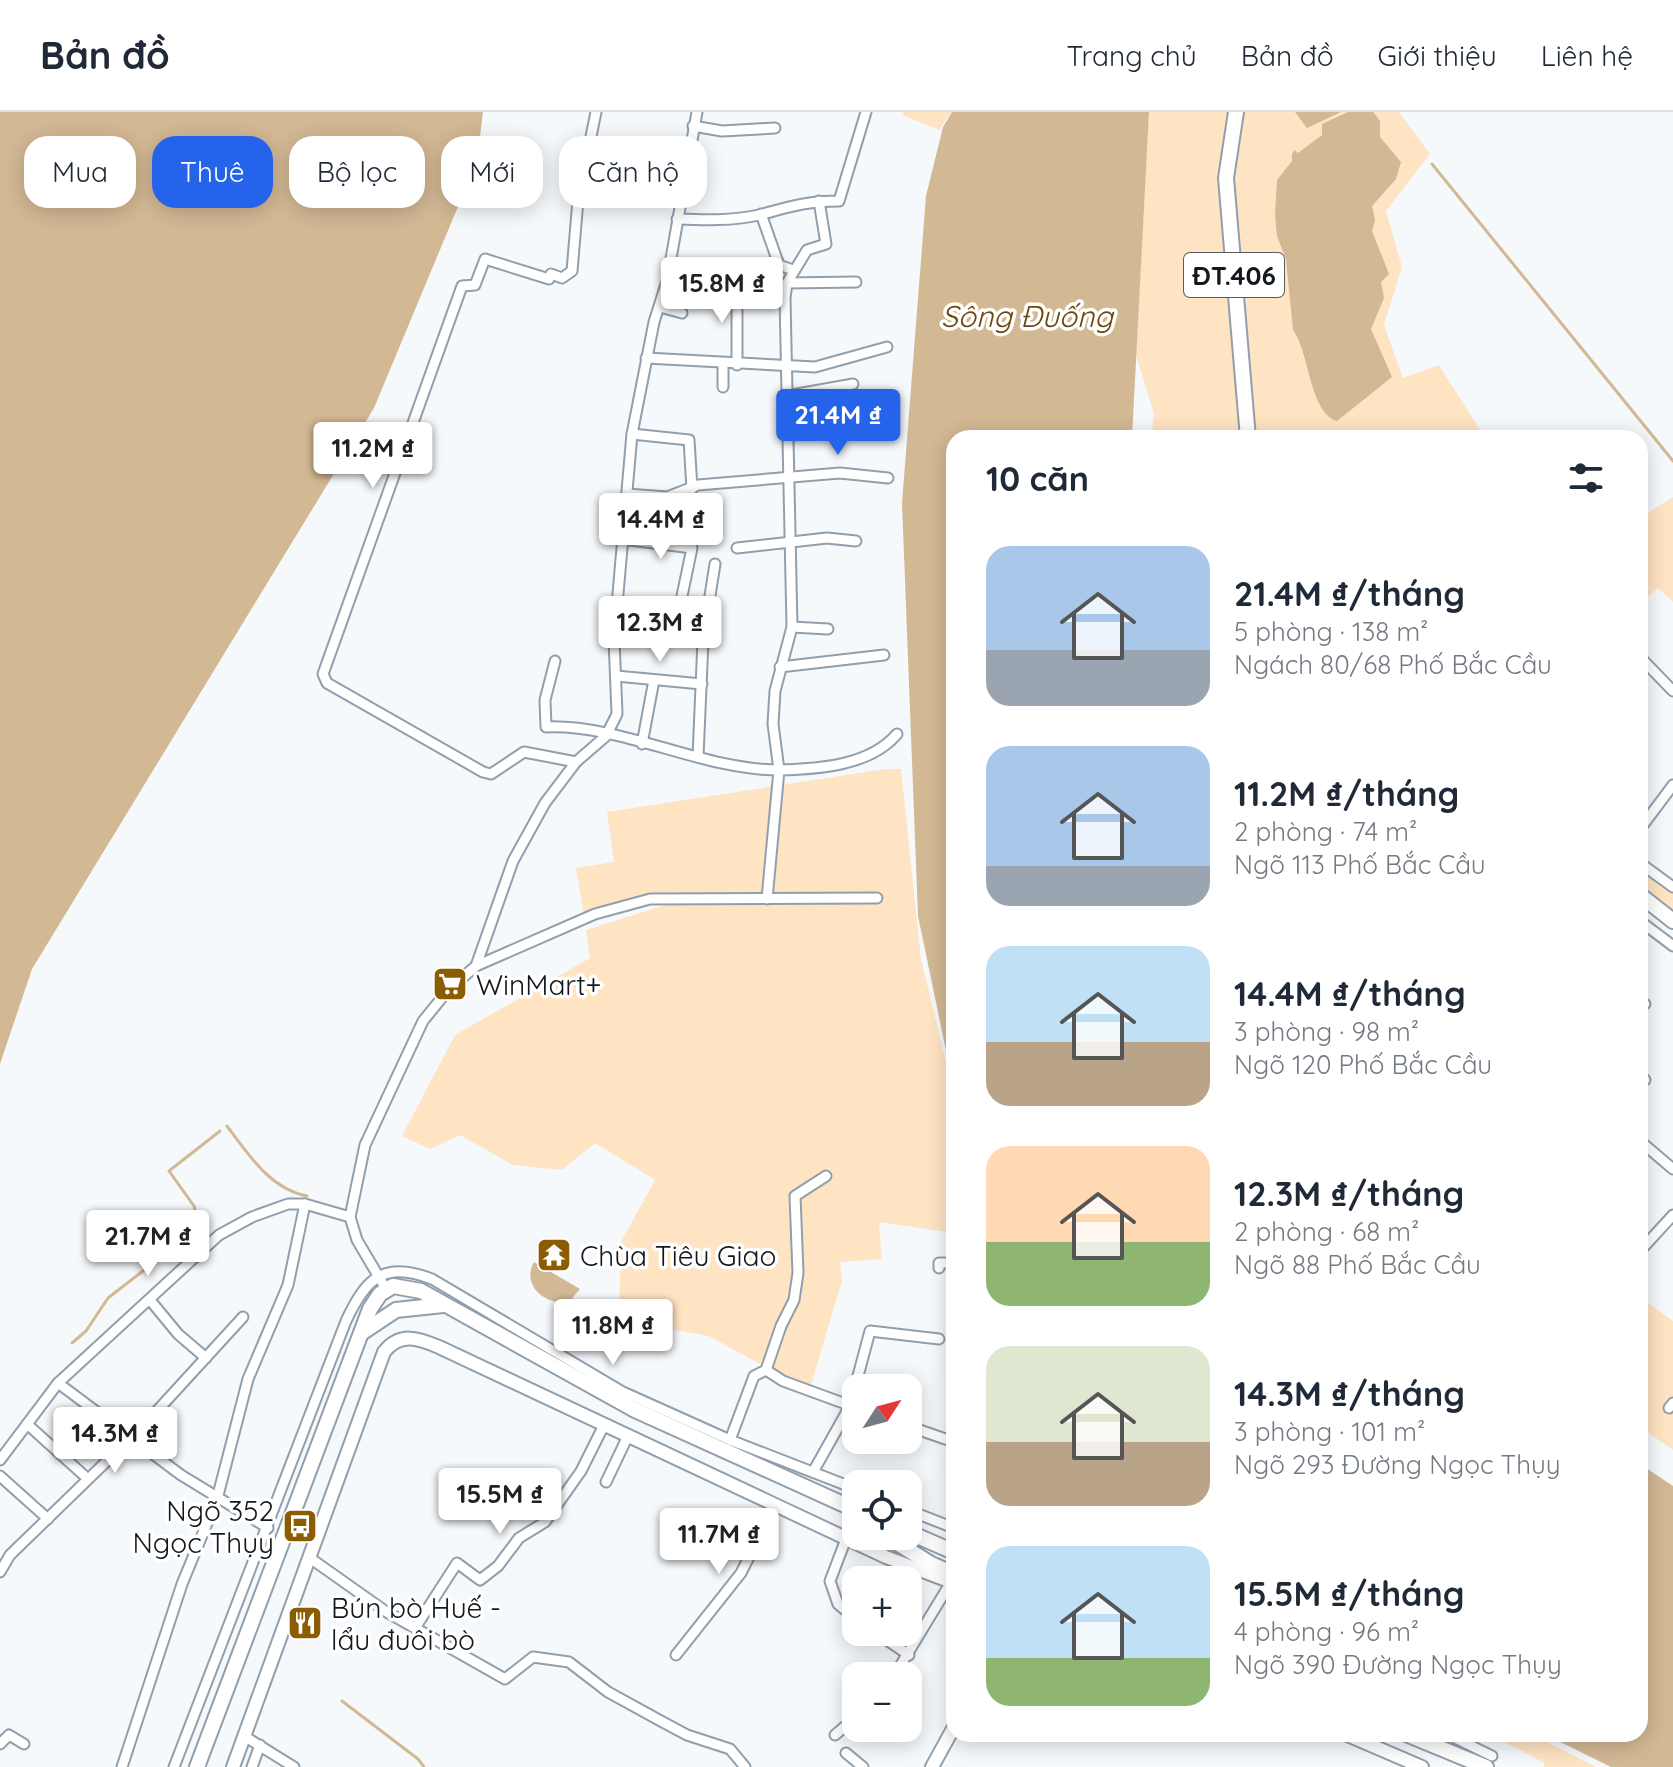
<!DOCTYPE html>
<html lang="vi">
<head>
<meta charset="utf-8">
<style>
  :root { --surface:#fff; --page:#f6f6f7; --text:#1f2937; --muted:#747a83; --line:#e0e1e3; --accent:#2563eb }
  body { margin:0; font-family:Quicksand,sans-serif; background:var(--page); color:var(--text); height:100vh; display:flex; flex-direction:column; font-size:30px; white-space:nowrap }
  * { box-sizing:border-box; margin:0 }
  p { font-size:26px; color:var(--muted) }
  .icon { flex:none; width:44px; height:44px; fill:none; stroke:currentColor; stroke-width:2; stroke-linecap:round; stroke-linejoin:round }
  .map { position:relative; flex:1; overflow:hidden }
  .side { position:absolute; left:946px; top:318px; width:702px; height:1312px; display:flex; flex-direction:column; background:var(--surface); border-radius:24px; box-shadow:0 4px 20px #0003 }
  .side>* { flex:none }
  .guide { position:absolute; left:24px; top:24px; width:760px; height:72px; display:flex; gap:16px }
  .needle { width:52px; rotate:54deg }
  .buttons { position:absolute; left:842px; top:1262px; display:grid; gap:16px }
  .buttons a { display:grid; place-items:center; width:80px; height:80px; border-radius:16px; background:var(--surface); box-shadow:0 4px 20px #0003; font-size:40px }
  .price { position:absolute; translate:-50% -68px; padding:0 18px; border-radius:8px; background:#fff; color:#222; font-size:26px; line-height:52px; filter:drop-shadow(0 2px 4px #0008) }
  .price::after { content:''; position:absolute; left:50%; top:48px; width:24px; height:18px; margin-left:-12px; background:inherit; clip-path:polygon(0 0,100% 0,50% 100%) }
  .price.active { background:var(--accent); color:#fff }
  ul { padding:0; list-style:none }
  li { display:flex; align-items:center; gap:24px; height:200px; padding:0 40px }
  li span { display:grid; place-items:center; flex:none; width:224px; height:160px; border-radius:24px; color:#555 }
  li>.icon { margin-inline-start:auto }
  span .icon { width:96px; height:96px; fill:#fffc; stroke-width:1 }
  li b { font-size:34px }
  h2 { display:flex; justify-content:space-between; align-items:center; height:96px; padding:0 40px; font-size:34px }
  .tag { padding:0 28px; border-radius:24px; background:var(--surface); box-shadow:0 4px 20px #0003; font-size:28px; line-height:72px }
  .tag.active { background:var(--accent); color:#fff }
  header { display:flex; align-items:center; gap:48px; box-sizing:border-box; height:112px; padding:0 40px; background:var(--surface); border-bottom:2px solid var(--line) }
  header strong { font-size:38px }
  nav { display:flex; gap:44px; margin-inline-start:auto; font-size:28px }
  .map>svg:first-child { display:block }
  .green { fill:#ffe4c3 }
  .water { fill:#d3b894 }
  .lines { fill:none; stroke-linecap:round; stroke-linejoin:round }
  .stream { stroke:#d3b894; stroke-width:3 }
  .street-casing { stroke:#919fad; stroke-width:13 }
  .secondary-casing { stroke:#919fad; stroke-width:16 }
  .primary-casing { stroke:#919fad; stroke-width:18 }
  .street { stroke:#fff; stroke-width:9 }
  .secondary { stroke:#fff; stroke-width:12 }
  .primary { stroke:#fff; stroke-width:14 }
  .labels { text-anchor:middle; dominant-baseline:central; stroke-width:7; stroke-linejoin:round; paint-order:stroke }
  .shield { fill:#fff; stroke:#595d61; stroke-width:2 }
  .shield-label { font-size:26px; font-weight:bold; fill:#12181d }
  .poi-label { font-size:28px; fill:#12181d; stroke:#fff; text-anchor:start }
  .water-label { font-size:30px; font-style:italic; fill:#6c4709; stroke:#fff }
</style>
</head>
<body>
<header>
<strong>Bản đồ</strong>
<nav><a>Trang chủ</a><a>Bản đồ</a><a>Giới thiệu</a><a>Liên hệ</a></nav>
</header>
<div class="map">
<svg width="1673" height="1655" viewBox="0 0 1673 1655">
  <rect width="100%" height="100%" fill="#f6f9fc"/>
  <g class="green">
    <polygon points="904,0 951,0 939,18 902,3"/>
    <polygon points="1149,0 1399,0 1430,42 1386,99 1402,155 1384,213 1403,266 1439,253 1485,326 1151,326 1154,302 1136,243"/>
    <polygon points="1673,385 1673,490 1658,476 1640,491 1640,406"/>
    <polygon points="885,657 901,657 921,847 954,984 954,1121 879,1110 882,1147 840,1150 842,1169 809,1279 709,1224 619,1208 621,1130 655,1068 595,1031 562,1058 513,1053 460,1023 430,1037 402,1024 455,923 590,846 586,818 675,790 673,783 584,803 576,756 614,750 607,700"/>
    <polygon points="1640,751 1673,775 1673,809 1640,783"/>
    <polygon points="1640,1185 1673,1209 1673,1338 1640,1315"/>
    <polygon points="1501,1622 1531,1622 1596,1655 1544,1655 1544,1651 1503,1629 1506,1625"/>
  </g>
  <g class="water">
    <polygon points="0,0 483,0 477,49 374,296 32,857 0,952"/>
    <polygon points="952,0 1149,0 1132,326 954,326 954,977 918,804 902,391 926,84 943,15"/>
    <polygon points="1295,0 1341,0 1307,16"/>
    <path d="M1348 0H1373L1380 9V25L1401 50 1396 67 1372 94 1375 108 1372 119 1389 162 1381 170 1384 186 1371 217 1392 265 1337 309C1309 300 1310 241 1293 218L1286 147 1277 124 1275 102 1277 68 1292 49V42L1295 38 1298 41 1322 23V12Z"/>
    <path d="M534 1150 580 1177 569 1190C545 1194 521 1173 534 1150Z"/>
    <polygon points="1640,1352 1673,1374 1673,1655 1611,1655 1544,1622 1640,1622"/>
  </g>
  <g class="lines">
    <g class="stream">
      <polyline points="1432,52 1673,349"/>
      <path d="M227 1014C248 1042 270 1077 307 1084"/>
      <polyline points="72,1231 86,1219 108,1186 188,1124 198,1109 194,1094 169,1059 220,1019"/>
      <polyline points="342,1589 418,1647 424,1655"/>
    </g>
    <g class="street-casing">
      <g id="street">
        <polyline points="693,14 722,19 775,16"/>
        <polyline points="761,102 779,153 793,158"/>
        <path d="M677 107C704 108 732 109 759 103 789 95 807 89 839 89L866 0"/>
        <polyline points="787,171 856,170"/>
        <polyline points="660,195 682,201"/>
        <polyline points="646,246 815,255 887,235"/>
        <polyline points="723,252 723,275"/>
        <polyline points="737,253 737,173"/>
        <polyline points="786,284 853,272"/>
        <polyline points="632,322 689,328 692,377"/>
        <polyline points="627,382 667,385 698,373 840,361 888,366"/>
        <polyline points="622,427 692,436 682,484"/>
        <polyline points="737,436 827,426 856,429"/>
        <polyline points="616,496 683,503"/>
        <polyline points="792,515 828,517"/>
        <polyline points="1640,545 1673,579"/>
        <path d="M555 549 545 588 546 615C623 612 701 658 779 658L773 612 775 579 792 515 785 186 787 171 807 138 826 132 819 89"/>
        <polyline points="780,555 884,543"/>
        <polyline points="616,564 702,572"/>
        <polyline points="642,632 654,568"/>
        <polyline points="698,645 703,528 715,452"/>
        <polyline points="576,650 524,640 491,662 483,660 327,571 323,562 462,174 475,173 485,147 549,167 551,162 562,166 572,159 578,88 596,0"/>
        <polyline points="1640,717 1673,673"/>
        <polyline points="1640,751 1673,775"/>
        <path d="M767 787 779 658C818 657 870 654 897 622"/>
        <polyline points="1640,809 1673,834"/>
        <polyline points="476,854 595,802 650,787 877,786"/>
        <polyline points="1640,896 1645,892"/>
        <polyline points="1640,962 1645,968"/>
        <polyline points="1640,1029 1673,1057"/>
        <polyline points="1640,1139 1673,1103"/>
        <polyline points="939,1156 939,1151 954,1151"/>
        <polyline points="386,1177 357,1128 350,1105 365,1033 423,909 449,877 476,854 513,749 545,691 576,650 606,624 617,602 614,527 632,322 654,210 667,169 697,0"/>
        <polyline points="150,1188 178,1222 206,1246"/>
        <polyline points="766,1258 781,1214 794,1188 798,1161 795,1084 826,1064"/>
        <polyline points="766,1258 783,1269 854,1295"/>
        <polyline points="58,1271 181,1363 268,1416"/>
        <polyline points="1669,1296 1673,1291"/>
        <polyline points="27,1312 88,1367"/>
        <polyline points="908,1314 954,1330"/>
        <polyline points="730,1328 754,1264 766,1258"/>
        <polyline points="0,1348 58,1271 219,1123 252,1105 288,1092 305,1092 350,1105"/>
        <polyline points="813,1360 850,1294 870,1219 939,1227"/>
        <polyline points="0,1364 48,1407"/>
        <polyline points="606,1370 627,1326"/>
        <polyline points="908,1398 954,1416"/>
        <polyline points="846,1427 830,1469 838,1492 856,1507"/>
        <polyline points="310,1446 385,1499 505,1567 533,1545 569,1550 608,1580 659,1608 687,1623 730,1637 745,1655"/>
        <polyline points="0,1460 10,1443 145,1312 243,1205"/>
        <polyline points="415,1516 457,1451 480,1468 498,1454 519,1426 545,1410 581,1359 603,1315"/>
        <polyline points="875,1520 909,1543"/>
        <polyline points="676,1543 741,1461 775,1393"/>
        <polyline points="894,1564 951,1470"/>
        <polyline points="1447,1622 1492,1644"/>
        <polyline points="835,1623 856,1605"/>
        <polyline points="244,1624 294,1655"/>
        <polyline points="0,1632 9,1623 24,1632"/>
        <polyline points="846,1641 863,1655"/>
        <polyline points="122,1655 182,1472 217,1387 248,1267 288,1173 305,1092"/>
        <path d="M174 1655 346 1209C366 1166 384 1148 432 1167L623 1280 730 1328 856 1377"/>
        <polyline points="252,1655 260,1633"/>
      </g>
    </g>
    <g class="secondary-casing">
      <g id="secondary">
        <polyline points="1345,1622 1422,1655"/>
        <path d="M233 1655 384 1240C400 1220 418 1226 439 1235L886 1445 954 1471"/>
        <polyline points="932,1655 954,1615"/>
      </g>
    </g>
    <g class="primary-casing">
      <g id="primary">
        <polyline points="1236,0 1226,66 1248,326"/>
        <polyline points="1640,783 1673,809"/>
        <polyline points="363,1220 396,1198 443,1193"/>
        <polyline points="908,1420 954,1440"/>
        <polyline points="886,1424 931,1452 954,1462"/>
        <polyline points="1406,1622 1486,1655"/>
        <polyline points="197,1655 370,1197 380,1182 393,1174 421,1179 633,1297 856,1398"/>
      </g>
    </g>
    <use href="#street" class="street"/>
    <use href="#secondary" class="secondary"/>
    <use href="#primary" class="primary"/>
  </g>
  <defs>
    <g id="supermarket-square" transform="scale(1.8)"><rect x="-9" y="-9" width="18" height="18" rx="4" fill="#8c5c03" stroke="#fff"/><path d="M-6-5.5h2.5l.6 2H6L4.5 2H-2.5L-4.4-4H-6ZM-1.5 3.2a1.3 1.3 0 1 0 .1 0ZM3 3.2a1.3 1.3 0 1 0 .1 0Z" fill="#fff"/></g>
    <g id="temple-square" transform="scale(1.8)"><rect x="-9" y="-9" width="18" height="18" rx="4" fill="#8c5c03" stroke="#fff"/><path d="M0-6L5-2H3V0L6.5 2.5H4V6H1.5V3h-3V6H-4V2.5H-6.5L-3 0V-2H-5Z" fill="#fff"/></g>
    <g id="bus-square" transform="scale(1.8)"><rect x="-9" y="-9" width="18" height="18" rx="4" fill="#8c5c03" stroke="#fff"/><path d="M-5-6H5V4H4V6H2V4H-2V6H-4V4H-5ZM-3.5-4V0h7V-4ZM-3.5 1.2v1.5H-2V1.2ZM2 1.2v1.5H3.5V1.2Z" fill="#fff"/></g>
    <g id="restaurant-square" transform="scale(1.8)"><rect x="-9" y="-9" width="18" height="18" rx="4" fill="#8c5c03" stroke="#fff"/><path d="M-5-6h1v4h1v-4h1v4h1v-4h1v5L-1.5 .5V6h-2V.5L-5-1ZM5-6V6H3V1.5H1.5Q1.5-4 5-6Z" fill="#fff"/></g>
  </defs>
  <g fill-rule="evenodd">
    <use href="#supermarket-square" x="450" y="872"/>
    <use href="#temple-square" x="554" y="1143"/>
    <use href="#bus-square" x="300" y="1414"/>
    <use href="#restaurant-square" x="305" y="1511"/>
  </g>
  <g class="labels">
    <rect class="shield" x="1184" y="141" width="100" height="44" rx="6"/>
    <g class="shield-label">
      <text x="1234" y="163">ĐT.406</text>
    </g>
    <g class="poi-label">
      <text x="476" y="872">WinMart+</text>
      <text x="580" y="1143">Chùa Tiêu Giao</text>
      <text x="274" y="1398" text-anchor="end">Ngõ 352<tspan x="274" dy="32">Ngọc Thụy</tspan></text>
      <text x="331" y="1495">Bún bò Huế -<tspan x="331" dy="32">lẩu đuôi bò</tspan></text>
    </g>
    <g class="water-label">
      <text x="1027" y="204">Sông Đuống</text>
    </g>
  </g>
</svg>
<div class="buttons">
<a><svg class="needle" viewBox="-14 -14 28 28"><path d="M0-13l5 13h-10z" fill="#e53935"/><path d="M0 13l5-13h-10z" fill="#747a83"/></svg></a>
<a><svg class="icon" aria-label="locate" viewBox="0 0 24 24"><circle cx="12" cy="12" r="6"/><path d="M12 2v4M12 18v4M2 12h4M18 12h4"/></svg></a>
<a>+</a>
<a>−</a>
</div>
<b class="price" style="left:722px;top:213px">15.8M ₫</b>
<b class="price active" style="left:838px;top:345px">21.4M ₫</b>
<b class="price" style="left:373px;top:378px">11.2M ₫</b>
<b class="price" style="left:661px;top:449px">14.4M ₫</b>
<b class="price" style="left:660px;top:552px">12.3M ₫</b>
<b class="price" style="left:148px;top:1166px">21.7M ₫</b>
<b class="price" style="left:613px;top:1255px">11.8M ₫</b>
<b class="price" style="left:115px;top:1363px">14.3M ₫</b>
<b class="price" style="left:500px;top:1424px">15.5M ₫</b>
<b class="price" style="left:719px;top:1464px">11.7M ₫</b>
<div class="guide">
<a class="tag">Mua</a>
<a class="tag active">Thuê</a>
<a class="tag">Bộ lọc</a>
<a class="tag">Mới</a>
<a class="tag">Căn hộ</a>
</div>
<section class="side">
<h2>10 căn<svg class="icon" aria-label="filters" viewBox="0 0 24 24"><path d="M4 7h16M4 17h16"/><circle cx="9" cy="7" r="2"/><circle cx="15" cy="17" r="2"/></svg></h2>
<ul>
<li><span style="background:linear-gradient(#a9c7e8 65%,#9aa5b1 0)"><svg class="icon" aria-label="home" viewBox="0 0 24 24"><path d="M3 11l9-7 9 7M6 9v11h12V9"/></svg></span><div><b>21.4M ₫/tháng</b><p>5 phòng · 138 m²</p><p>Ngách 80/68 Phố Bắc Cầu</p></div></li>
<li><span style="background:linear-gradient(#a9c7e8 75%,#9aa5b1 0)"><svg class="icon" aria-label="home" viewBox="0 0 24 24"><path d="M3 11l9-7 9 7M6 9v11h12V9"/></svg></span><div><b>11.2M ₫/tháng</b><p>2 phòng · 74 m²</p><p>Ngõ 113 Phố Bắc Cầu</p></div></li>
<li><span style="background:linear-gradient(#bfe0f5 60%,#b9a48a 0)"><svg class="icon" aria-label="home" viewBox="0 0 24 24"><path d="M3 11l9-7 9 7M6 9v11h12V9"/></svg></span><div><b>14.4M ₫/tháng</b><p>3 phòng · 98 m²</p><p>Ngõ 120 Phố Bắc Cầu</p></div></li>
<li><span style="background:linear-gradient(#ffd9b3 60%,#8fb573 0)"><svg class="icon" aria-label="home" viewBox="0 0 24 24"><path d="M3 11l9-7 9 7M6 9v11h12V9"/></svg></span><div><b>12.3M ₫/tháng</b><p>2 phòng · 68 m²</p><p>Ngõ 88 Phố Bắc Cầu</p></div></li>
<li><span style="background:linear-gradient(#dfe7d0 60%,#b9a48a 0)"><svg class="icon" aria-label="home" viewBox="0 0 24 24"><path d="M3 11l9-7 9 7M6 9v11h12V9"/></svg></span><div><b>14.3M ₫/tháng</b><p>3 phòng · 101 m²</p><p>Ngõ 293 Đường Ngọc Thụy</p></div></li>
<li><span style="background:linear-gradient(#bfe0f5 70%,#8fb573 0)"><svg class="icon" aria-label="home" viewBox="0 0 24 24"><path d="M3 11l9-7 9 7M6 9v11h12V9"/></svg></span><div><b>15.5M ₫/tháng</b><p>4 phòng · 96 m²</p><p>Ngõ 390 Đường Ngọc Thụy</p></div></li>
</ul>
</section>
</div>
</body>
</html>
